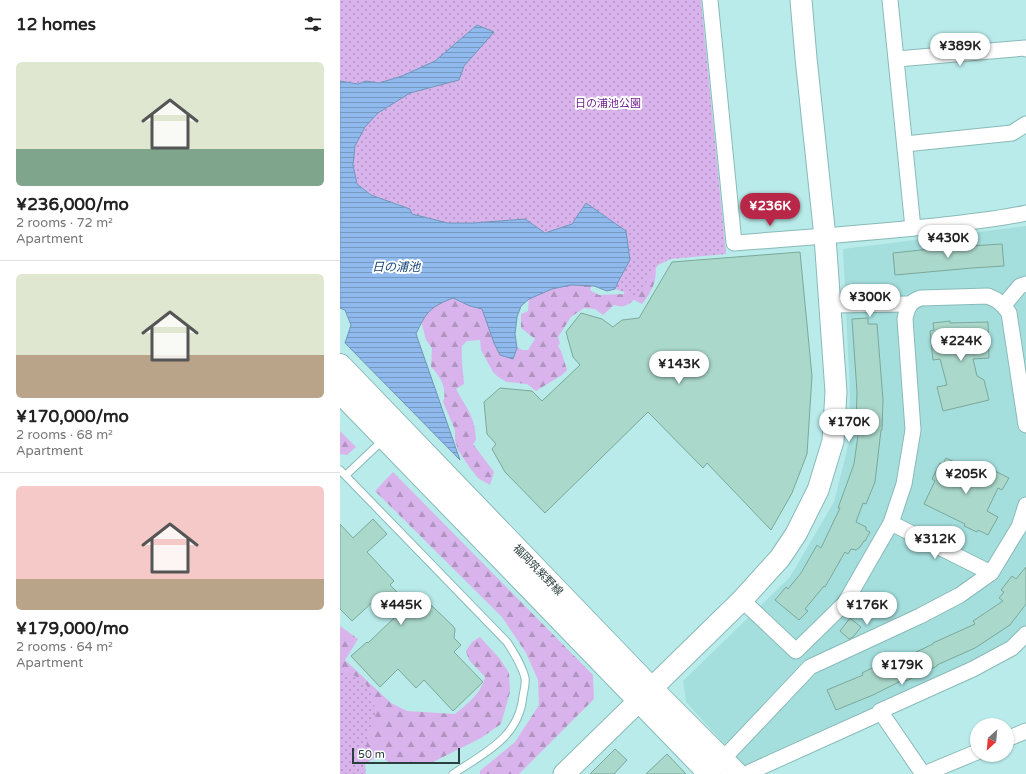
<!DOCTYPE html>
<html lang="en">
<head>
<meta charset="utf-8">
<style>
  :root { --surface:#fff; --page:#f2f2f2; --text:#222; --muted:#767676; --line:#e0e0e0; --accent:#b92748 }
  body { margin:0; font-family:"Varela Round","Noto Sans JP",sans-serif; background:var(--page); color:var(--text); height:100vh; display:flex; flex-direction:column; font-size:15px; white-space:nowrap }
  * { box-sizing:border-box; margin:0 }
  p { font-size:13px; color:var(--muted) }
  .icon { flex:none; width:22px; height:22px; fill:none; stroke:currentColor; stroke-width:2; stroke-linecap:round; stroke-linejoin:round }
  .map { position:relative; flex:1; overflow:hidden }
  .panel { display:flex; flex-direction:column; background:var(--surface); width:340px }
  .panel>* { flex:none }
  .needle { width:26px; rotate:206deg }
  .fabs { position:absolute; left:630px; top:718px; display:grid; gap:8px }
  .fabs a { display:grid; place-items:center; width:44px; height:44px; border-radius:50%; background:var(--surface); box-shadow:0 1px 3px #0004; font-size:20px }
  .scale { position:absolute; left:12px; bottom:10px; width:108px; box-sizing:border-box; padding-left:4px; border:2px solid #2a3e3d; border-top:0; font-size:11px; line-height:14px; white-space:nowrap; color:#2a3e3d; -webkit-text-stroke:3px #fff; paint-order:stroke }
  .price { position:absolute; translate:-50% -34px; padding:0 9px; border-radius:14px; background:#fff; color:#222; font-size:13px; line-height:26px; filter:drop-shadow(0 1px 2px #0008) }
  .price::after { content:''; position:absolute; left:50%; top:24px; width:12px; height:9px; margin-left:-6px; background:inherit; clip-path:polygon(0 0,100% 0,50% 100%) }
  .price.current { background:var(--accent); color:#fff }
  ul { padding:0; list-style:none }
  li { display:grid; align-content:center; gap:8px; height:212px; padding:0 16px }
  li+li { border-top:1px solid var(--line) }
  li span { display:grid; place-items:center; height:124px; border-radius:6px; color:#555 }
  li>.icon { margin-inline-start:auto }
  span .icon { width:72px; height:72px; fill:#fffc; stroke-width:1 }
  li b { font-size:17px }
  h2 { display:flex; justify-content:space-between; align-items:center; height:48px; padding:0 16px; font-size:17px }
  main { display:flex; flex:1; min-height:0 }
  .map>svg:first-child { display:block }
  .built { fill:#a4dfde }
  .forest { fill:url(#forest-firs) }
  .park { fill:url(#park-dots) }
  .water { fill:url(#water-rules); stroke:#7195b9 }
  .building { fill:#aad8ca; stroke:#7ba89a }
  .lines { fill:none; stroke-linecap:round; stroke-linejoin:round }
  .lane-casing { stroke:#88bab8; stroke-width:9 }
  .street-casing { stroke:#88bab8; stroke-width:17 }
  .secondary-casing { stroke:#88bab8; stroke-width:23 }
  .primary-casing { stroke:#88bab8; stroke-width:24 }
  .lane { stroke:#fff; stroke-width:7 }
  .street { stroke:#fff; stroke-width:15 }
  .secondary { stroke:#fff; stroke-width:21 }
  .primary { stroke:#fff; stroke-width:22 }
  .labels { text-anchor:middle; dominant-baseline:central; stroke-width:4; stroke-linejoin:round; paint-order:stroke }
  .park-label { font-size:11px; fill:#70228f; stroke:#fff }
  .street-label { font-size:11px; fill:#2a3e3d; stroke:#fff }
  .water-label { font-size:12px; font-style:italic; fill:#114278; stroke:#fff }
</style>
</head>
<body>
<main>
<section class="panel">
<h2>12 homes<svg class="icon" aria-label="filters" viewBox="0 0 24 24"><path d="M4 7h16M4 17h16"/><circle cx="9" cy="7" r="2"/><circle cx="15" cy="17" r="2"/></svg></h2>
<ul>
<li><span style="background:linear-gradient(#dfe7d0 70%,#7fa58c 0)"><svg class="icon" aria-label="home" viewBox="0 0 24 24"><path d="M3 11l9-7 9 7M6 9v11h12V9"/></svg></span><div><b>¥236,000/mo</b><p>2 rooms · 72 m²</p><p>Apartment</p></div></li>
<li><span style="background:linear-gradient(#dfe7d0 65%,#b9a48a 0)"><svg class="icon" aria-label="home" viewBox="0 0 24 24"><path d="M3 11l9-7 9 7M6 9v11h12V9"/></svg></span><div><b>¥170,000/mo</b><p>2 rooms · 68 m²</p><p>Apartment</p></div></li>
<li><span style="background:linear-gradient(#f6c9c9 75%,#b9a48a 0)"><svg class="icon" aria-label="home" viewBox="0 0 24 24"><path d="M3 11l9-7 9 7M6 9v11h12V9"/></svg></span><div><b>¥179,000/mo</b><p>2 rooms · 64 m²</p><p>Apartment</p></div></li>
</ul>
</section>
<div class="map">
<svg width="686" height="774" viewBox="0 0 686 774">
  <defs>
    <pattern id="forest-firs" width="22" height="20" patternUnits="userSpaceOnUse"><rect width="22" height="20" fill="#d9b4ec"/><path d="M5 1l3.5 6h-7zM16 11l3.5 6h-7z" fill="#b094c0"/></pattern>
    <pattern id="park-dots" width="8" height="8" patternUnits="userSpaceOnUse"><rect width="8" height="8" fill="#d9b4ec"/><path d="M2 2h.1M6 6h.1" fill="none" stroke="#b094c0" stroke-width="1.8" stroke-linecap="round"/></pattern>
    <pattern id="water-rules" width="6" height="5" patternUnits="userSpaceOnUse"><rect width="6" height="5" fill="#90baee"/><path d="M0 2.5h6" fill="none" stroke="#7699c2"/></pattern>
  </defs>
  <rect width="100%" height="100%" fill="#b9ebea"/>
  <polygon class="built" points="686,226 686,628 669,644 643,659 407,769 346,702 343,681 450,577 494,502 509,442 510,393 503,249"/>
  <g class="forest">
    <path d="M314 250C317 276 318 283 302 304L294 300C287 306 283 308 274 305L263 315 255 309 244 308 231 317 218 337 220 343 218 346 221 351 227 370 222 375 196 391 187 384 167 382 158 377 153 372 141 350 140 340 127 341 122 346C121 358 123 371 124 384L116 389C127 410 135 415 136 440L133 444 154 472 150 485 138 478 130 468 118 450 115 440V430L103 402C108 390 100 375 91 367L92 348 86 340 80 317 103 297 136 294 163 338 182 350H188L195 339 181 328V314L188 311 190 285 253 282 250 290 259 295 284 294 288 275Z"/>
    <polygon points="0,431 16,447 7,455 0,454"/>
    <polygon points="53,472 253,675 254,699 179,774 140,774 140,771 175,742 199,705 198,680 186,653 162,617 35,491"/>
    <path d="M0 626 18 639 5 660 51 703 67 711 115 714C128 703 141 694 145 677L129 660 126 651 132 642 140 637 160 659 169 673 170 692 161 724 141 738 91 763H62L48 762 40 754 27 763 14 754 0 676Z"/>
  </g>
  <g class="park">
    <polygon points="0,0 361,0 386,254 331,259 318,265 297,296 275,289 279,280 290,260 246,203 232,224 205,233 185,219 133,223 108,223 72,214 70,209 31,195 17,184 13,165 15,146 25,127 38,113 70,93 119,80 124,66 153,32 137,25 95,61 62,76 39,83 26,81 18,84 0,81"/>
    <path d="M0 672C7 674 15 675 21 679 30 687 35 701 35 713 35 720 31 727 29 734 25 747 24 761 26 774H0Z"/>
  </g>
  <path class="water" d="M137 25 154 32 124 66 119 80 70 93 38 113 25 127 15 146 13 165 17 184 31 195 70 209 72 214 108 223H133L185 219 205 233 232 224 246 203 286 231 290 260 279 280 275 289 267 291 254 286 231 285 212 289 189 299 181 306 177 317 175 334 177 348 173 359 160 355 154 343 142 309 130 306 113 298C90 307 86 312 76 334L120 460 5 343 11 325 5 310 0 308V81L18 84 26 81 39 83 62 76 95 61Z"/>
  <g class="building">
    <polygon points="662,244 664,266 632,268 555,275 553,253 609,247 609,251 630,249 630,246"/>
    <polygon points="460,252 472,376 467,454 452,493 431,530 367,463 363,468 308,412 205,513 165,472 152,449 156,444 147,434 144,402 160,388 192,391 202,401 240,365 233,357 226,332 241,313 262,319 273,327 282,320 299,318 332,262"/>
    <polygon points="528,318 528,324 537,324 543,400 542,430 541,430 535,482 526,504 523,503 516,522 526,527 526,530 530,532 525,541 524,541 520,547 516,550 511,549 508,554 505,552 485,587 484,586 465,609 468,611 459,620 435,600 446,587 448,589 461,573 477,545 481,548 500,508 498,508 514,464 519,428 516,428 517,392 512,319"/>
    <polygon points="610,321 610,323 648,322 649,358 633,359 637,376 644,380 649,400 603,411 597,387 607,385 600,359 593,360 590,331 594,330 593,323"/>
    <polygon points="606,458 639,474 643,465 669,478 662,490 658,488 647,511 658,517 648,535 638,530 637,532 624,526 625,524 584,504 595,481 592,479 600,463 603,464"/>
    <polygon points="33,519 47,534 27,552 54,581 50,585 66,601 72,594 92,606 113,626 115,629 114,638 121,645 114,652 143,682 113,711 84,680 76,688 58,669 40,687 11,656 27,642 28,643 55,617 37,598 12,621 0,609 0,524 13,538"/>
    <polygon points="686,567 686,604 670,625 635,648 597,665 597,666 566,681 565,679 533,695 496,710 487,690 523,675 522,673 550,659 553,663 593,644 593,643 635,624 633,621 663,601 659,598 664,592 661,590 672,576 676,579"/>
    <polygon points="510,618 521,627 513,637 509,639 500,631"/>
    <polygon points="275,749 287,760 274,774 250,774"/>
    <polygon points="327,754 346,774 306,774"/>
  </g>
  <g class="lines">
    <g class="lane-casing">
      <g id="lane">
        <path d="M0 470 167 642C174 653 182 665 185 678 186 683 184 690 183 696 179 738 144 753 113 774"/>
        <polyline points="6,475 43,440"/>
      </g>
    </g>
    <g class="street-casing">
      <g id="street">
        <path d="M370 0 394 243C461 238 528 233 595 226 625 222 656 220 686 213"/>
        <polyline points="550,0 573,228"/>
        <polyline points="557,59 685,48 686,49"/>
        <polyline points="565,144 672,133 686,124"/>
        <polyline points="490,305 570,304"/>
        <polyline points="664,305 680,286 686,284"/>
        <polyline points="551,523 651,573"/>
        <path d="M402 600 456 651 505 603 551 523 564 484 573 430 565 319C567 308 570 301 581 298L648 296C658 300 663 304 669 313L686 425"/>
        <polyline points="667,739 686,731"/>
        <polyline points="383,759 470,667 580,616 620,595 651,573 679,527 686,505"/>
        <polyline points="410,772 534,716"/>
        <polyline points="583,774 540,711 633,669 672,648 686,634"/>
        <polyline points="584,774 637,752"/>
      </g>
    </g>
    <g class="secondary-casing">
      <polyline id="secondary" points="224,774 402,600 440,558 456,534 478,490 493,441 496,392 485,237 466,58 461,0"/>
    </g>
    <g class="primary-casing">
      <g id="primary">
        <polyline points="0,365 311,688 397,774"/>
        <polyline points="0,392 370,774"/>
      </g>
    </g>
    <use href="#lane" class="lane"/>
    <use href="#street" class="street"/>
    <use href="#secondary" class="secondary"/>
    <use href="#primary" class="primary"/>
  </g>
  <g class="labels">
    <g class="park-label">
      <text x="268" y="103">日の浦池公園</text>
    </g>
    <g class="street-label">
      <text transform="translate(198 570) rotate(46)">福岡筑紫野線</text>
    </g>
    <g class="water-label">
      <text x="56" y="267">日の浦池</text>
    </g>
  </g>
</svg>
<div class="fabs">
<a><svg class="needle" viewBox="-14 -14 28 28"><path d="M0-13l5 13h-10z" fill="#e53935"/><path d="M0 13l5-13h-10z" fill="#767676"/></svg></a>
</div>
<div class="scale">50 m</div>
<b class="price" style="left:620px;top:67px">¥389K</b>
<b class="price current" style="left:430px;top:227px">¥236K</b>
<b class="price" style="left:608px;top:259px">¥430K</b>
<b class="price" style="left:530px;top:318px">¥300K</b>
<b class="price" style="left:621px;top:362px">¥224K</b>
<b class="price" style="left:339px;top:385px">¥143K</b>
<b class="price" style="left:509px;top:443px">¥170K</b>
<b class="price" style="left:626px;top:495px">¥205K</b>
<b class="price" style="left:595px;top:560px">¥312K</b>
<b class="price" style="left:61px;top:626px">¥445K</b>
<b class="price" style="left:527px;top:626px">¥176K</b>
<b class="price" style="left:562px;top:686px">¥179K</b>
</div>
</main>
</body>
</html>
